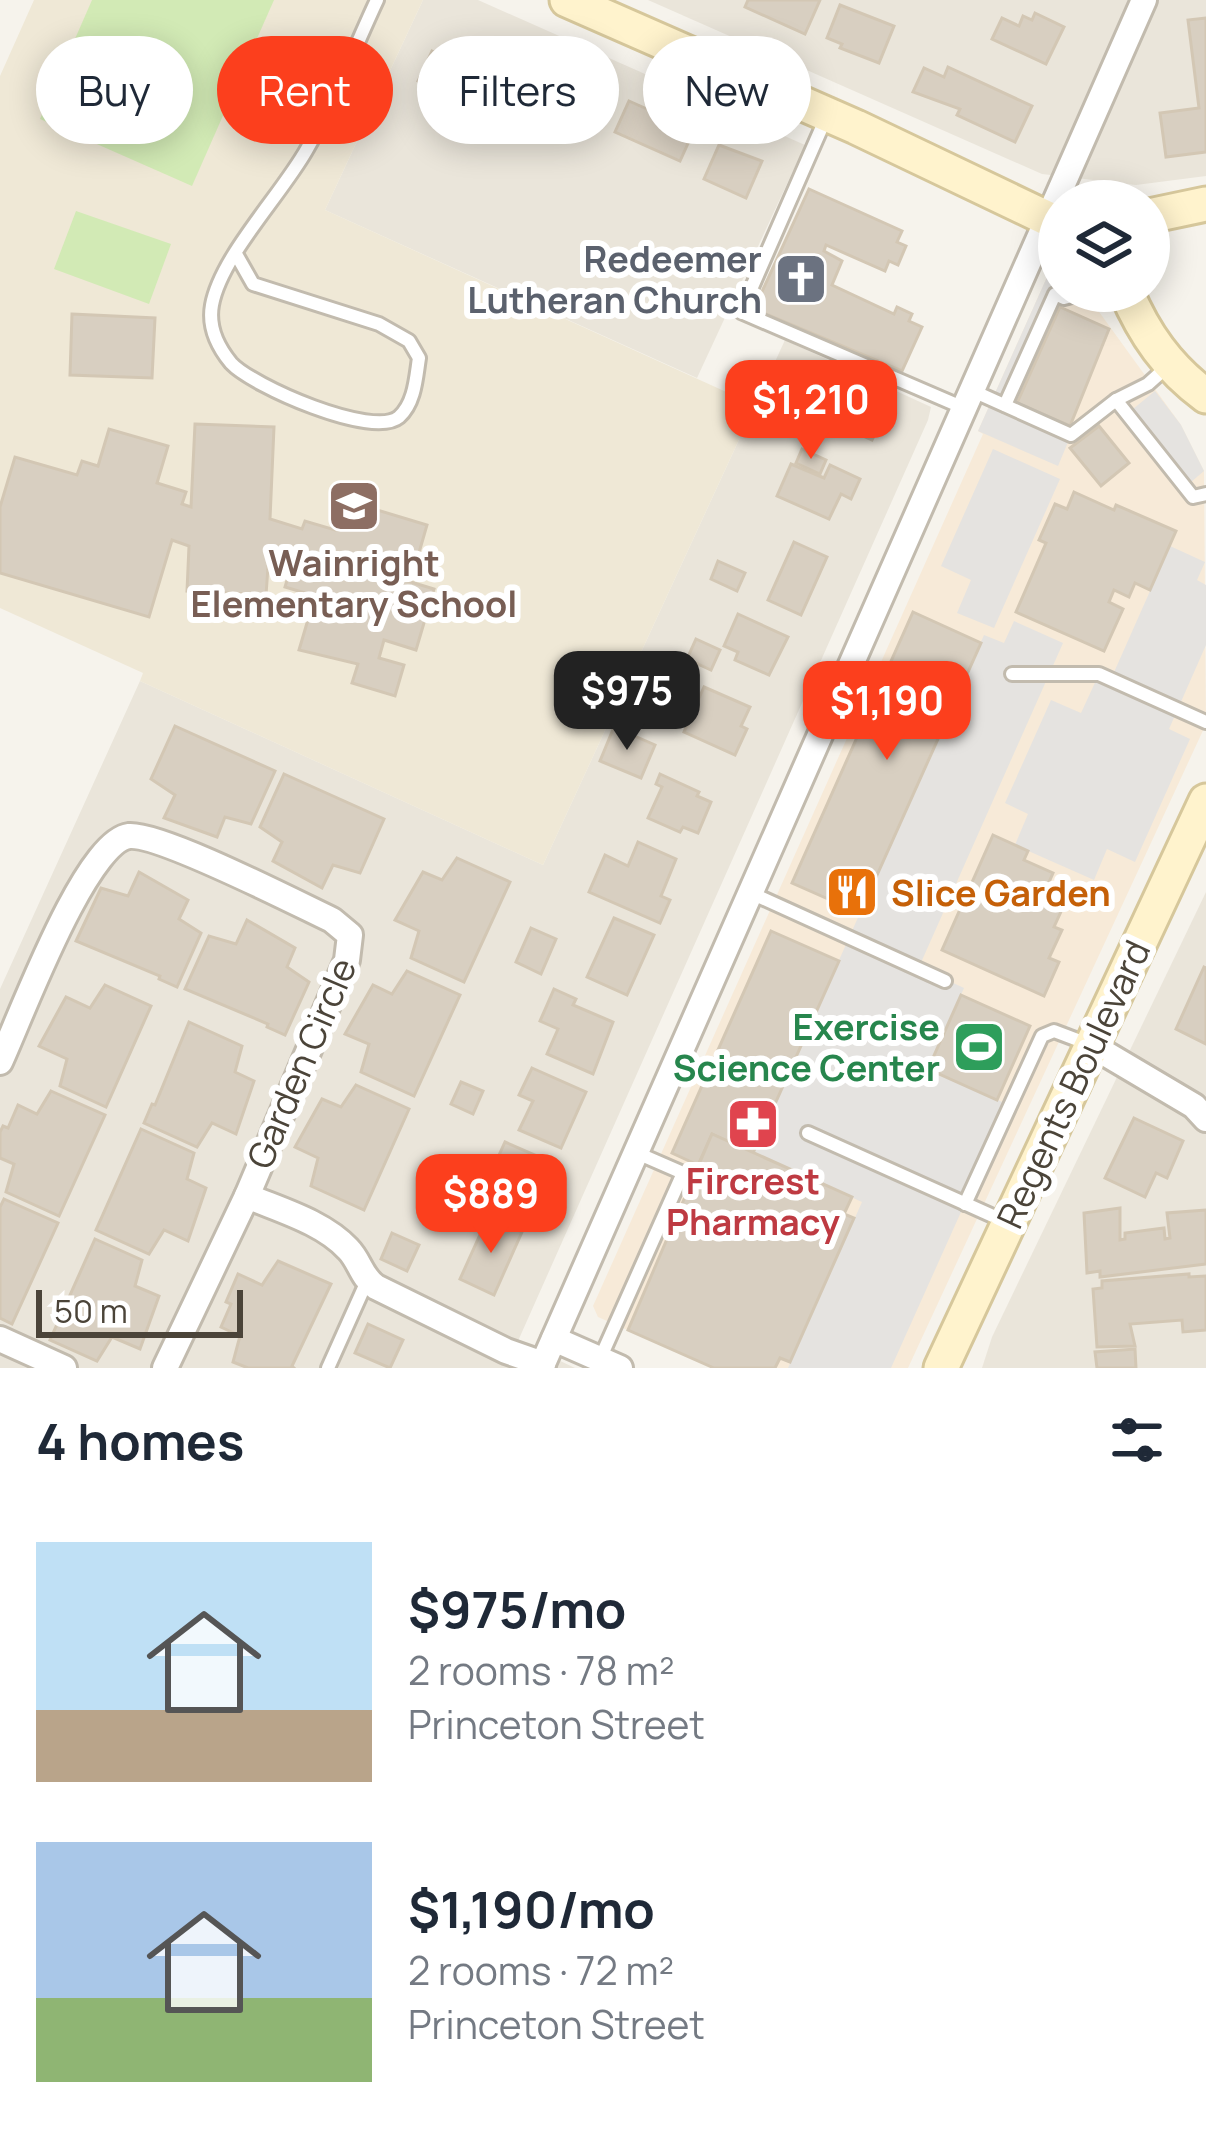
<!DOCTYPE html>
<html lang="en">
<head>
<meta charset="utf-8">
<style>
  :root { --surface:#fff; --page:#f6f6f7; --text:#1f2937; --muted:#747a83; --accent:#fc3f1d }
  body { margin:0; font-family:Manrope,sans-serif; background:var(--page); color:var(--text); height:100vh; display:flex; flex-direction:column; font-size:45px; white-space:nowrap }
  * { box-sizing:border-box; margin:0 }
  p { font-size:39px; color:var(--muted) }
  .icon { flex:none; width:66px; height:66px; fill:none; stroke:currentColor; stroke-width:2; stroke-linecap:round; stroke-linejoin:round }
  .map { position:relative; height:1368px; overflow:hidden }
  .side { display:flex; flex-direction:column; background:var(--surface); flex:1 }
  .side>* { flex:none }
  .guide { position:absolute; left:36px; top:36px; width:1134px; height:108px; display:flex; gap:24px }
  .fabs { position:absolute; left:1038px; top:180px; display:grid; gap:24px }
  .fabs a { display:grid; place-items:center; width:132px; height:132px; border-radius:50%; background:var(--surface); box-shadow:0 6px 30px #0003; font-size:60px }
  .scale { position:absolute; left:36px; bottom:30px; width:207px; box-sizing:border-box; padding-left:12px; border:6px solid #4b4439; border-top:0; font-size:33px; line-height:42px; white-space:nowrap; color:#4b4439; -webkit-text-stroke:9px #fff; paint-order:stroke }
  .price { position:absolute; translate:-50% -102px; padding:0 27px; border-radius:24px; background:var(--accent); color:#fff; font-size:39px; line-height:78px; filter:drop-shadow(0 3px 6px #0008) }
  .price::after { content:''; position:absolute; left:50%; top:72px; width:36px; height:27px; margin-left:-18px; background:inherit; clip-path:polygon(0 0,100% 0,50% 100%) }
  .price.on { background:#222; color:#fff }
  ul { padding:0; list-style:none }
  li { display:flex; align-items:center; gap:36px; height:300px; padding:0 36px }
  li span { display:grid; place-items:center; flex:none; width:336px; height:240px; border-radius:0px; color:#555 }
  li>.icon { margin-inline-start:auto }
  span .icon { width:144px; height:144px; fill:#fffc; stroke-width:1 }
  li b { font-size:51px }
  h2 { display:flex; justify-content:space-between; align-items:center; height:144px; padding:0 36px; font-size:51px }
  .chip { padding:0 42px; border-radius:54px; background:var(--surface); box-shadow:0 6px 30px #0003; font-size:42px; line-height:108px }
  .chip.on { background:var(--accent); color:#fff }
  .map>svg:first-child { display:block }
  .residential { fill:#eae5da }
  .commercial { fill:#f7ead8 }
  .education { fill:#efe8d6 }
  .green { fill:#d2eab5 }
  .parking { fill:#e5e3e0 }
  .building { fill:#d8cfc1; stroke:#d3c7b4; stroke-width:3 }
  .lines { fill:none; stroke-linecap:round; stroke-linejoin:round }
  .lane-casing { stroke:#c2bbae; stroke-width:18 }
  .street-casing { stroke:#c2bbae; stroke-width:30 }
  .secondary-casing { stroke:#d6c79b; stroke-width:39 }
  .lane { stroke:#fff; stroke-width:12 }
  .street { stroke:#fff; stroke-width:24 }
  .secondary { stroke:#fff3cd; stroke-width:33 }
  .labels { text-anchor:middle; dominant-baseline:central; stroke-width:12; stroke-linejoin:round; paint-order:stroke }
  .worship-label { font-size:36px; font-weight:bold; fill:#5b616d; stroke:#fff; text-anchor:end }
  .education-label { font-size:36px; font-weight:bold; fill:#785e54; stroke:#fff }
  .food-label { font-size:36px; font-weight:bold; fill:#c56008; stroke:#fff; text-anchor:start }
  .leisure-label { font-size:36px; font-weight:bold; fill:#27864d; stroke:#fff; text-anchor:end }
  .street-label { font-size:36px; fill:#4b4439; stroke:#fff }
  .health-label { font-size:36px; font-weight:bold; fill:#be3a42; stroke:#fff }
</style>
</head>
<body>
<div class="map">
<svg width="1206" height="1368" viewBox="0 0 1206 1368">
  <rect width="100%" height="100%" fill="#f6f3ec"/>
  <g class="residential">
    <polygon points="423,0 478,0 805,145 697,378 325,210"/>
    <polygon points="648,0 1206,0 1206,176 1136,185 1042,174"/>
    <polygon points="785,340 931,407 928,420 518,1341 575,1368 0,1368 0,989 140,681 543,865"/>
    <polygon points="1206,892 1206,1368 982,1368 992,1337"/>
  </g>
  <polygon class="commercial" points="1052,266 1059,269 1059,291 1084,291 1181,425 1204,471 1206,724 908,1368 714,1368 598,1317 593,1306 983,434 978,431"/>
  <polygon class="education" points="34,0 423,0 325,210 755,405 543,865 140,681 143,673 0,608 0,76"/>
  <g class="green">
    <polygon points="92,0 274,0 192,186 40,119"/>
    <polygon points="76,211 171,244 149,304 54,269"/>
  </g>
  <g class="parking">
    <polygon points="1052,266 1059,269 1059,291 1067,291 1056,294 1005,405 1071,435 1058,466 978,431"/>
    <polygon points="1155,391 1181,425 1204,471 1185,487 1127,414"/>
    <polygon points="993,449 1060,479 994,628 957,613 971,580 941,566"/>
    <polygon points="1170,546 1205,562 1197,580 1206,585 1206,645 1169,729 1190,739 1135,862 1107,849 1094,880 1015,845 1028,814 1005,803 1051,700 1081,713 1099,674 1111,679"/>
    <polygon points="1014,621 1063,643 919,967 964,988 928,1069 1009,1105 891,1368 788,1368 862,1202 753,1153 984,635 1004,643"/>
  </g>
  <g class="building">
    <polygon points="748,0 820,0 805,34 745,7"/>
    <polygon points="840,5 894,26 879,63 840,48 842,44 827,38"/>
    <polygon points="1035,13 1064,27 1046,64 992,39 1002,18 1019,26 1023,16 1032,20"/>
    <polygon points="1206,18 1206,152 1166,157 1160,113 1199,108 1188,20"/>
    <polygon points="432,51 511,91 494,129 465,117 469,108 418,81"/>
    <polygon points="948,67 1032,106 1015,142 957,115 960,109 913,92 924,68 944,77"/>
    <polygon points="629,101 694,130 680,161 615,132"/>
    <polygon points="719,145 762,161 746,198 704,179"/>
    <polygon points="809,189 902,231 897,242 906,246 898,265 889,261 885,271 826,245 824,251 842,261 832,285 894,314 897,307 912,314 909,321 922,327 902,371 754,309"/>
    <polygon points="1060,307 1109,329 1070,426 1017,403"/>
    <polygon points="72,314 155,318 152,378 70,375"/>
    <polygon points="853,388 889,404 872,440 837,424"/>
    <polygon points="195,424 274,427 270,519 302,529 305,521 335,530 344,500 427,525 416,563 404,559 398,578 434,589 416,650 384,640 379,658 404,665 395,696 352,683 358,664 299,650 315,596 285,587 289,574 268,567 266,595 187,591 189,546 172,540 149,617 0,573 0,507 15,457 77,475 82,461 98,466 109,429 168,446 157,483 186,492 182,504 191,507"/>
    <polygon points="1099,426 1129,463 1101,486 1070,448"/>
    <polygon points="802,449 826,460 820,474 796,463"/>
    <polygon points="791,464 824,478 830,465 860,479 851,499 841,494 829,519 777,496"/>
    <polygon points="1074,492 1114,510 1116,505 1176,531 1150,590 1135,583 1129,597 1114,590 1109,602 1123,609 1104,651 1016,612 1046,543 1039,540 1055,504 1067,509"/>
    <polygon points="794,542 827,557 801,615 768,600"/>
    <polygon points="718,561 745,573 737,591 711,579"/>
    <polygon points="913,612 981,643 860,913 792,883"/>
    <polygon points="738,614 788,637 769,675 735,660 738,652 724,646"/>
    <polygon points="696,639 720,650 711,670 687,659"/>
    <polygon points="704,687 750,707 741,726 747,729 735,755 684,732"/>
    <polygon points="175,726 275,771 251,824 225,817 217,837 164,818 175,795 151,779"/>
    <polygon points="614,727 655,745 641,778 600,761"/>
    <polygon points="284,774 384,819 360,873 333,865 322,888 273,861 282,842 260,827"/>
    <polygon points="660,774 699,792 697,796 711,802 698,833 683,827 680,832 648,818 662,787 656,784"/>
    <polygon points="993,835 1028,851 1024,860 1053,873 1043,896 1064,905 1054,927 1062,930 1049,958 1059,962 1044,996 942,950"/>
    <polygon points="638,842 676,859 661,896 670,900 660,923 589,892 605,855 628,866"/>
    <polygon points="457,858 510,882 464,982 411,958 419,931 395,920 423,872 442,880"/>
    <polygon points="139,872 188,900 179,919 201,933 177,987 159,979 160,976 76,941 101,888 128,896"/>
    <polygon points="614,918 654,935 627,995 587,977"/>
    <polygon points="247,920 295,948 287,967 309,982 285,1035 267,1027 268,1024 185,989 209,936 236,944"/>
    <polygon points="531,928 556,939 541,974 516,962"/>
    <polygon points="771,931 839,961 753,1153 712,1134 698,1165 672,1153"/>
    <polygon points="1204,967 1206,968 1206,1044 1176,1029"/>
    <polygon points="407,971 460,995 414,1096 361,1072 369,1044 345,1034 373,985 392,994"/>
    <polygon points="105,985 151,1006 106,1107 60,1086 67,1059 39,1046 66,997 90,1008"/>
    <polygon points="554,989 576,999 573,1005 613,1022 593,1074 547,1054 558,1029 540,1021"/>
    <polygon points="961,995 1030,1026 997,1100 928,1069"/>
    <polygon points="189,1022 242,1046 235,1072 254,1081 236,1134 212,1123 197,1147 144,1123 152,1104 155,1105"/>
    <polygon points="532,1068 586,1092 561,1148 519,1130 533,1101 519,1095"/>
    <polygon points="461,1082 483,1091 473,1114 451,1104"/>
    <polygon points="356,1085 409,1109 364,1210 311,1186 318,1158 295,1147 322,1099 341,1107"/>
    <polygon points="51,1091 105,1115 59,1216 6,1192 14,1164 0,1158 0,1132 3,1126 8,1128 18,1105 37,1114"/>
    <polygon points="1134,1118 1183,1141 1167,1178 1156,1173 1145,1197 1105,1178"/>
    <polygon points="141,1129 194,1153 187,1179 206,1188 188,1241 164,1230 149,1254 96,1230"/>
    <polygon points="712,1134 852,1197 844,1214 854,1218 790,1362 780,1358 775,1368 714,1368 628,1330"/>
    <polygon points="505,1142 551,1162 535,1210 484,1188"/>
    <polygon points="4,1199 58,1223 12,1324 0,1318 0,1207"/>
    <polygon points="1120,1208 1120,1240 1125,1239 1125,1233 1164,1228 1165,1239 1170,1238 1167,1213 1206,1210 1206,1264 1100,1277 1100,1271 1087,1273 1084,1213"/>
    <polygon points="488,1217 522,1232 494,1295 460,1279"/>
    <polygon points="392,1233 419,1245 407,1271 381,1259"/>
    <polygon points="95,1239 142,1260 135,1286 159,1296 140,1349 112,1337 97,1361 50,1340"/>
    <polygon points="278,1261 331,1284 292,1366 294,1368 248,1368 233,1362 240,1336 221,1327 231,1304 226,1302 238,1274 262,1285"/>
    <polygon points="1189,1274 1189,1277 1206,1276 1206,1330 1183,1332 1182,1320 1130,1324 1135,1346 1097,1347 1093,1289 1102,1288 1102,1281"/>
    <polygon points="368,1324 403,1340 390,1368 355,1353"/>
    <polygon points="1135,1349 1136,1368 1097,1368 1095,1352"/>
  </g>
  <g class="lines">
    <g class="lane-casing">
      <g id="lane">
        <polyline points="825,120 741,312 964,408"/>
        <path d="M236 254 253 284 379 324 409 341 419 358C416 377 415 403 399 417 373 439 252 386 231 363 217 346 208 327 212 305 221 256 282 194 307 149 334 102 354 49 377 0"/>
        <polyline points="1168,366 1148,384 1116,400 1193,497 1206,494"/>
        <polyline points="973,391 1071,435 1116,400"/>
        <polyline points="1005,405 1055,294 1064,298 1091,291"/>
        <polyline points="1012,674 1099,674 1206,722"/>
        <polyline points="751,893 945,981"/>
        <polyline points="808,1133 1004,1221"/>
        <polyline points="965,1204 1042,1036 1054,1031 1091,1045"/>
        <polyline points="600,1359 683,1173 637,1153"/>
        <polyline points="328,1368 367,1281"/>
      </g>
    </g>
    <g class="street-casing">
      <g id="street">
        <polyline points="1091,1045 1194,1106 1206,1119"/>
        <path d="M0 1062C20 1019 85 842 129 836 160 833 296 903 332 920L350 935 347 960 247 1196 165 1368"/>
        <path d="M247 1196C280 1210 323 1222 348 1249 360 1261 361 1277 376 1287L506 1351 543 1364"/>
        <polyline points="0,1339 64,1368"/>
        <polyline points="554,1339 620,1368"/>
        <polyline points="541,1368 1144,0"/>
      </g>
    </g>
    <g class="secondary-casing">
      <g id="secondary">
        <polyline points="567,0 856,127 1059,224"/>
        <polyline points="1149,216 1206,204"/>
        <path d="M1126 291C1144 334 1168 368 1206 396"/>
        <polyline points="941,1368 1206,801"/>
      </g>
    </g>
    <use href="#lane" class="lane"/>
    <use href="#street" class="street"/>
    <use href="#secondary" class="secondary"/>
  </g>
  <defs>
    <g id="church-square" transform="scale(2.7)"><rect x="-9" y="-9" width="18" height="18" rx="4" fill="#6b7280" stroke="#fff"/><path d="M-1.2-6h2.4v3.5h3.3v2.4h-3.3V6h-2.4V-.1h-3.3v-2.4h3.3Z" fill="#fff"/></g>
    <g id="school-square" transform="scale(2.7)"><rect x="-9" y="-9" width="18" height="18" rx="4" fill="#8d6e63" stroke="#fff"/><path d="M0-5L7-2L0 1L-7-2ZM-4 1L0 2.5L4 1V4Q0 6-4 4Z" fill="#fff"/></g>
    <g id="restaurant-square" transform="scale(2.7)"><rect x="-9" y="-9" width="18" height="18" rx="4" fill="#e8710a" stroke="#fff"/><path d="M-5-6h1v4h1v-4h1v4h1v-4h1v5L-1.5 .5V6h-2V.5L-5-1ZM5-6V6H3V1.5H1.5Q1.5-4 5-6Z" fill="#fff"/></g>
    <g id="stadium-square" transform="scale(2.7)"><rect x="-9" y="-9" width="18" height="18" rx="4" fill="#2e9e5b" stroke="#fff"/><path d="M0-5a6.5 5 0 1 0 0 10a6.5 5 0 1 0 0-10ZM-3.5-1.8h7v3.6h-7Z" fill="#fff"/></g>
    <g id="pharmacy-square" transform="scale(2.7)"><rect x="-9" y="-9" width="18" height="18" rx="4" fill="#e0444e" stroke="#fff"/><path d="M-2-6h4v4h4v4h-4v4h-4v-4h-4v-4h4Z" fill="#fff"/></g>
  </defs>
  <g fill-rule="evenodd">
    <use href="#church-square" x="801" y="279"/>
    <use href="#school-square" x="354" y="506"/>
    <use href="#restaurant-square" x="852" y="892"/>
    <use href="#stadium-square" x="979" y="1047"/>
    <use href="#pharmacy-square" x="753" y="1124"/>
  </g>
  <g class="labels">
    <g class="worship-label">
      <text x="762" y="258">Redeemer<tspan x="762" dy="41">Lutheran Church</tspan></text>
    </g>
    <g class="education-label">
      <text x="354" y="562">Wainright<tspan x="354" dy="41">Elementary School</tspan></text>
    </g>
    <g class="food-label">
      <text x="891" y="892">Slice Garden</text>
    </g>
    <g class="leisure-label">
      <text x="940" y="1026">Exercise<tspan x="940" dy="41">Science Center</tspan></text>
    </g>
    <g class="street-label">
      <text transform="translate(301 1063) rotate(-67)">Garden Circle</text>
      <text transform="translate(1073 1084) rotate(-65)">Regents Boulevard</text>
    </g>
    <g class="health-label">
      <text x="753" y="1180">Fircrest<tspan x="753" dy="41">Pharmacy</tspan></text>
    </g>
  </g>
</svg>
<div class="fabs">
<a><svg class="icon" aria-label="layers" viewBox="0 0 24 24"><path d="M12 4l9 5-9 5-9-5zM3 14l9 5 9-5"/></svg></a>
</div>
<div class="scale">50 m</div>
<b class="price" style="left:811px;top:462px">$1,210</b>
<b class="price on" style="left:627px;top:753px">$975</b>
<b class="price" style="left:887px;top:763px">$1,190</b>
<b class="price" style="left:491px;top:1256px">$889</b>
<div class="guide">
<a class="chip">Buy</a>
<a class="chip on">Rent</a>
<a class="chip">Filters</a>
<a class="chip">New</a>
</div>
</div>
<section class="side">
<h2>4 homes<svg class="icon" aria-label="filters" viewBox="0 0 24 24"><path d="M4 7h16M4 17h16"/><circle cx="9" cy="7" r="2"/><circle cx="15" cy="17" r="2"/></svg></h2>
<ul>
<li><span style="background:linear-gradient(#bfe0f5 70%,#b9a48a 0)"><svg class="icon" aria-label="home" viewBox="0 0 24 24"><path d="M3 11l9-7 9 7M6 9v11h12V9"/></svg></span><div><b>$975/mo</b><p>2 rooms · 78 m²</p><p>Princeton Street</p></div></li>
<li><span style="background:linear-gradient(#a9c7e8 65%,#8fb573 0)"><svg class="icon" aria-label="home" viewBox="0 0 24 24"><path d="M3 11l9-7 9 7M6 9v11h12V9"/></svg></span><div><b>$1,190/mo</b><p>2 rooms · 72 m²</p><p>Princeton Street</p></div></li>
</ul>
</section>
</body>
</html>
